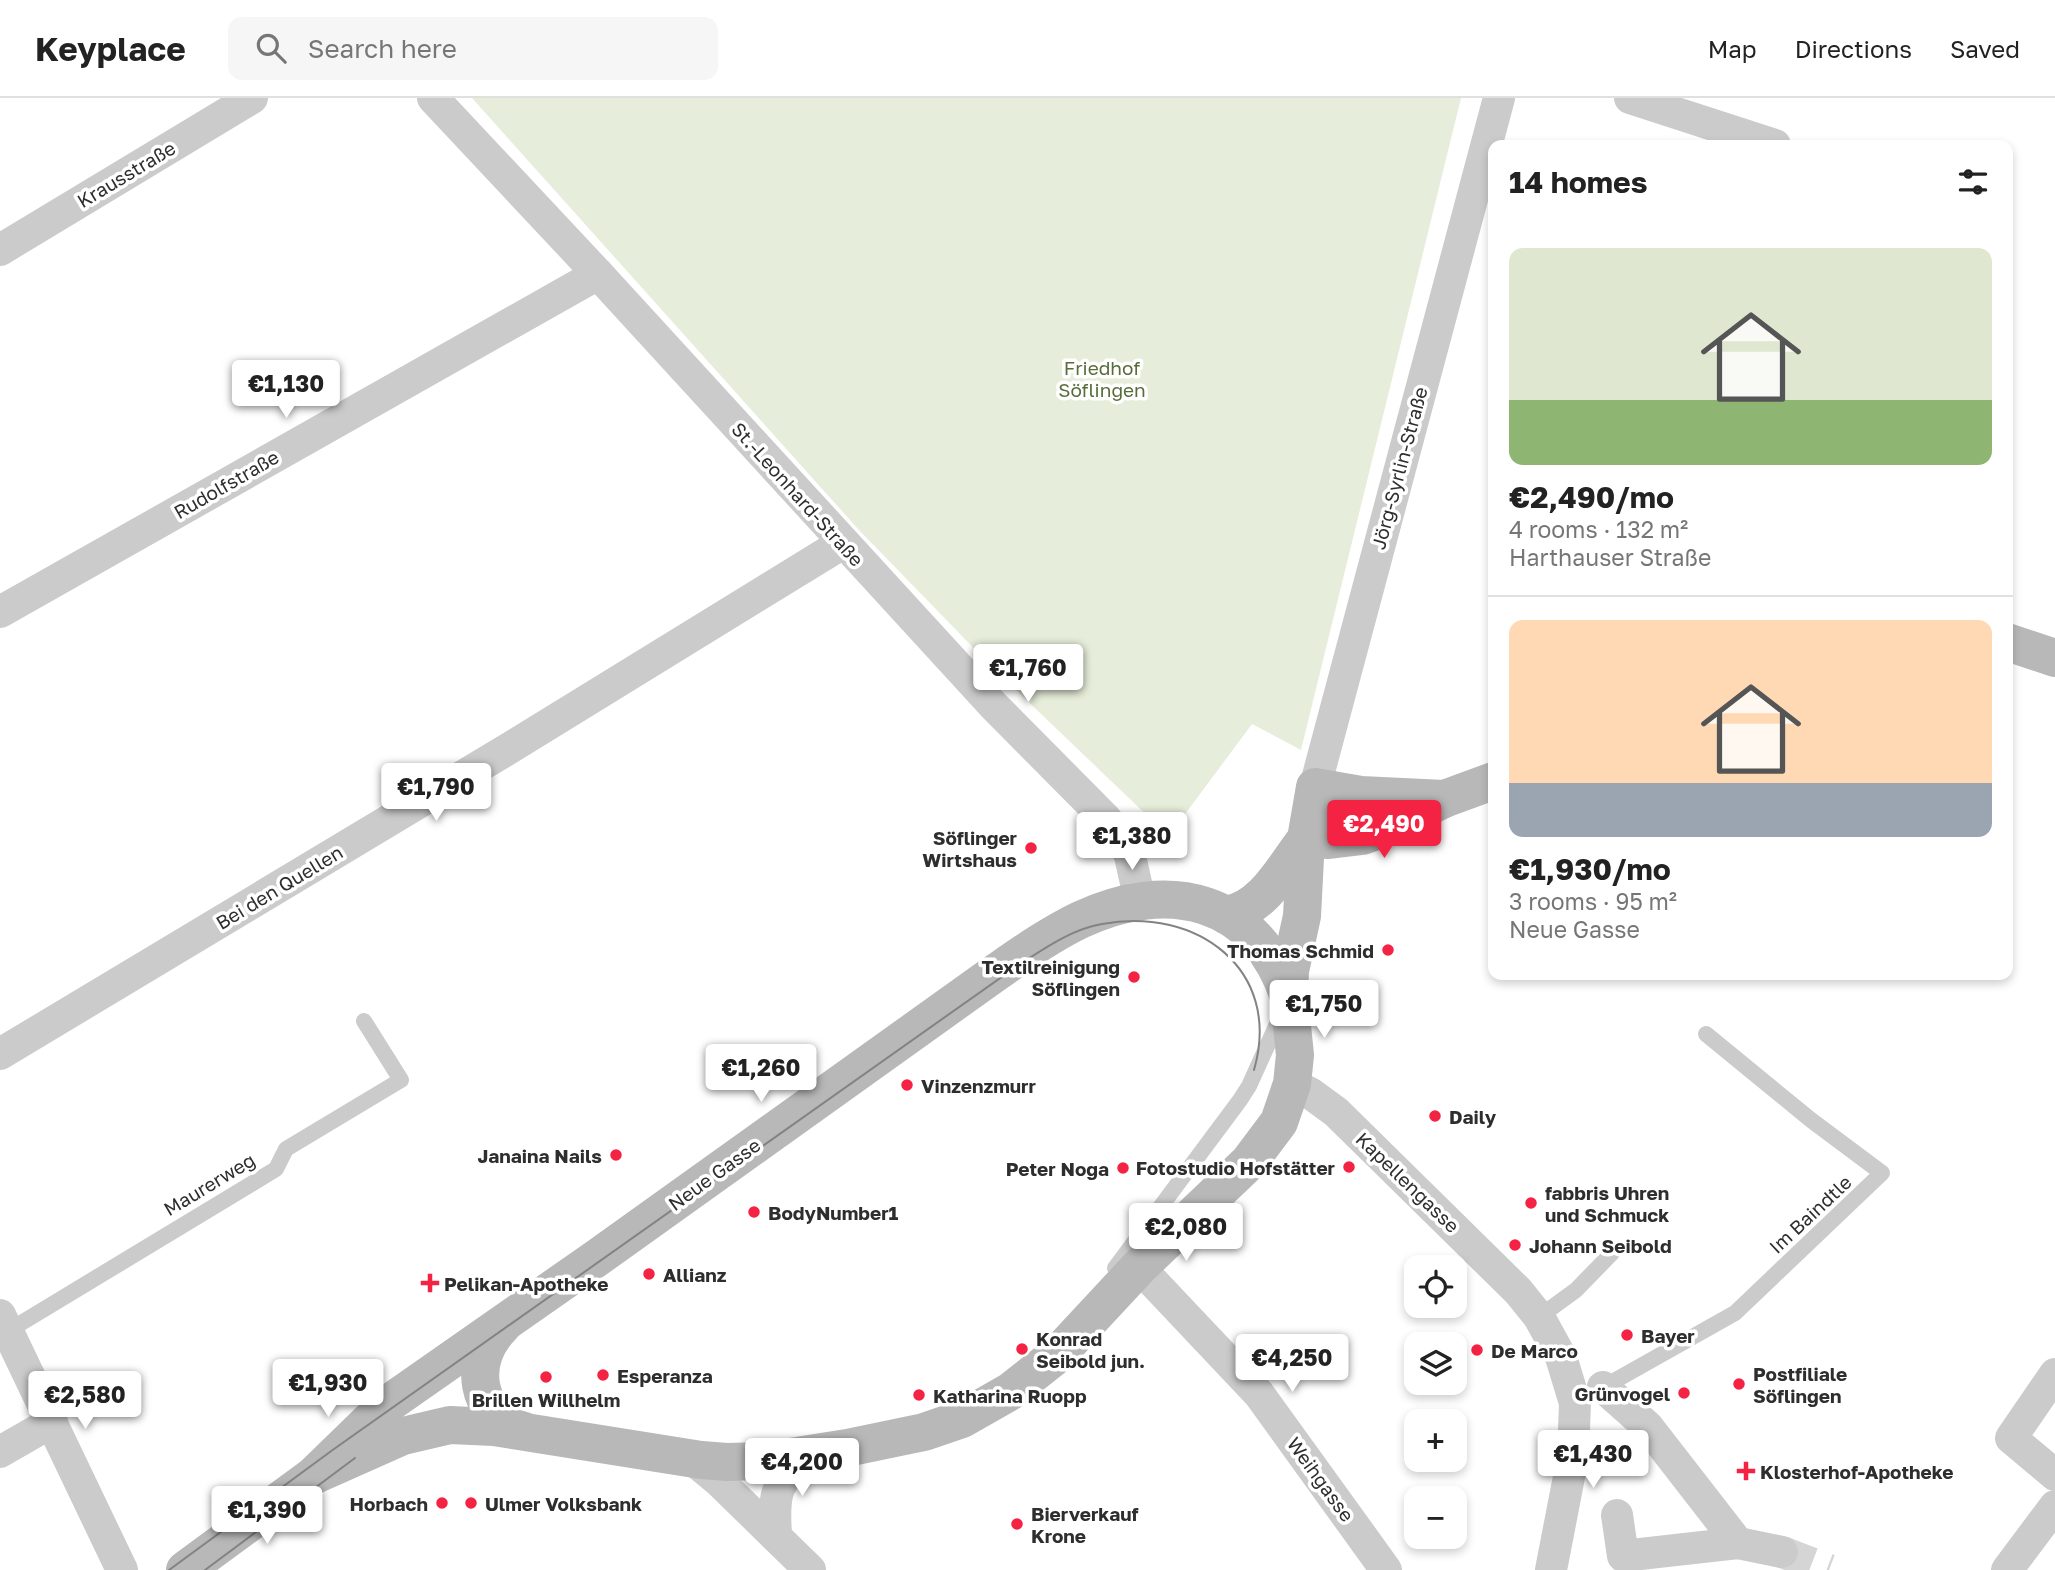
<!DOCTYPE html>
<html lang="en">
<head>
<meta charset="utf-8">
<style>
  :root { --surface:#fff; --page:#f6f6f6; --text:#222; --muted:#767676; --line:#e0e0e0; --accent:#f42243 }
  body { margin:0; font-family:"Golos Text",sans-serif; background:var(--page); color:var(--text); height:100vh; display:flex; flex-direction:column; font-size:26px; white-space:nowrap }
  * { box-sizing:border-box; margin:0 }
  p { font-size:23px; color:var(--muted) }
  .icon { flex:none; width:38px; height:38px; fill:none; stroke:currentColor; stroke-width:2; stroke-linecap:round; stroke-linejoin:round }
  .map { position:relative; flex:1; overflow:hidden }
  .panel { position:absolute; left:1488px; top:42px; width:525px; height:840px; display:flex; flex-direction:column; background:var(--surface); border-radius:14px; box-shadow:0 4px 10px #0003 }
  .panel>* { flex:none }
  .buttons { position:absolute; left:1404px; top:1157px; display:grid; gap:14px }
  .buttons a { display:grid; place-items:center; width:63px; height:63px; border-radius:14px; background:var(--surface); box-shadow:0 4px 10px #0003; font-size:35px }
  .price { position:absolute; translate:-50% -60px; padding:0 16px; border-radius:7px; background:#fff; color:#222; font-size:23px; line-height:46px; filter:drop-shadow(0 2px 4px #0008) }
  .price::after { content:''; position:absolute; left:50%; top:42px; width:21px; height:16px; margin-left:-10px; background:inherit; clip-path:polygon(0 0,100% 0,50% 100%) }
  .price.selected { background:var(--accent); color:#fff }
  ul { padding:0; list-style:none }
  li { display:grid; align-content:center; gap:14px; height:371px; padding:0 21px }
  li+li { border-top:2px solid var(--line) }
  li span { display:grid; place-items:center; height:217px; border-radius:14px; color:#555 }
  li>.icon { margin-inline-start:auto }
  span .icon { width:126px; height:126px; fill:#fffc; stroke-width:1 }
  li b { font-size:30px }
  h2 { display:flex; justify-content:space-between; align-items:center; height:84px; padding:0 21px; font-size:30px }
  header { display:flex; align-items:center; gap:42px; box-sizing:border-box; height:98px; padding:0 35px; background:var(--surface); border-bottom:2px solid var(--line) }
  header strong { font-size:33px }
  nav { display:flex; gap:38px; margin-inline-start:auto; font-size:24px }
  .search { width:490px; height:63px; background:var(--page); display:flex; align-items:center; gap:18px; box-sizing:border-box; padding:0 24px; border-radius:14px; color:var(--muted); font-size:26px }
  .map>svg:first-child { display:block }
  .green { fill:#e6edda }
  .lines { fill:none; stroke-linecap:round; stroke-linejoin:round }
  .street-tunnel { stroke:#d5d5d5; stroke-width:32; stroke-dasharray:32 16; stroke-linecap:butt }
  .lane { stroke:#cbcbcb; stroke-width:16 }
  .street { stroke:#cbcbcb; stroke-width:32 }
  .secondary { stroke:#b8b8b8; stroke-width:38 }
  .tram { stroke:#838383; stroke-width:2 }
  .poi-dot { fill:#f42243; stroke:#fff; stroke-width:2.5 }
  .labels { text-anchor:middle; dominant-baseline:central; stroke-width:7; stroke-linejoin:round; paint-order:stroke }
  .street-label { font-size:19px; fill:#2e2e2e; stroke:#fff }
  .park-label { font-size:19px; fill:#556d38; stroke:#fff }
  .poi-label { font-size:19px; font-weight:bold; fill:#2e2e2e; stroke:#fff; text-anchor:start }
</style>
</head>
<body>
<header>
<strong>Keyplace</strong>
<div class="search"><svg class="icon" aria-label="search" viewBox="0 0 24 24"><circle cx="10" cy="10" r="6"/><path d="M15 15l6 6"/></svg>Search here</div>
<nav><a>Map</a><a>Directions</a><a>Saved</a></nav>
</header>
<div class="map">
<svg width="2055" height="1472" viewBox="0 0 2055 1472">
  <rect width="100%" height="100%" fill="#fff"/>
  <polygon class="green" points="472,0 1461,0 1301,652 1252,626 1174,731 1154,724 995,572 858,431"/>
  <g class="lines">
    <polyline class="street-tunnel" points="1782,1454 1829,1472"/>
    <g class="lane">
      <polyline points="1115,1170 1240,1002 1249,988 1282,915"/>
      <polyline points="1539,1219 1576,1192 1612,1155"/>
      <polyline points="8,1233 276,1071 286,1051 401,982 364,923"/>
      <polyline points="1600,1291 1735,1215 1882,1075 1811,1022 1706,936"/>
    </g>
    <g class="street">
      <polyline points="433,0 598,176 993,607 1106,721 1124,744 1130,758 1140,803"/>
      <polyline points="1630,0 1775,47"/>
      <polyline points="0,152 252,0"/>
      <polyline points="0,514 598,176"/>
      <polyline points="1315,689 1499,0"/>
      <polyline points="0,956 508,651 843,445"/>
      <polyline points="1292,986 1310,995 1336,1014 1518,1193 1539,1219 1561,1259 1575,1305 1573,1358 1551,1472"/>
      <polyline points="1139,1169 1259,1296 1386,1472"/>
      <polyline points="0,1217 122,1472"/>
      <polyline points="2055,1276 2011,1340 2055,1377"/>
      <polyline points="1603,1289 1648,1329 1738,1445"/>
      <polyline points="0,1354 52,1324"/>
      <polyline points="686,1360 697,1365 720,1384 810,1472"/>
      <polyline points="1617,1417 1623,1458 1738,1445 1782,1454"/>
      <path d="M776 1436C773 1393 776 1386 807 1357"/>
      <polyline points="2007,1472 2055,1408"/>
    </g>
    <g class="secondary">
      <polyline points="2007,544 2055,560"/>
      <polyline points="1306,741 1329,742 1362,738 1387,729 1444,701 1493,683"/>
      <path d="M1226 817C1264 811 1284 769 1306 741"/>
      <path d="M502 1228C467 1262 474 1318 524 1333"/>
      <polyline points="313,1378 403,1338 450,1327 494,1329 701,1362 727,1364 765,1363 847,1350 924,1334 962,1321 1011,1293 1059,1255 1139,1169 1249,1064 1279,1024 1292,986 1295,957 1289,899 1290,873 1302,818 1306,741 1315,689 1361,697 1444,701"/>
      <path d="M185 1472 313 1378 385 1308 594 1162 998 873C1024 855 1051 836 1080 822 1169 780 1256 801 1289 899"/>
    </g>
    <g class="tram">
      <path d="M169 1472 334 1351 1020 866C1045 850 1072 831 1102 826 1196 808 1283 871 1254 972"/>
      <polyline points="205,1472 355,1360"/>
    </g>
  </g>
  <g class="poi-dot">
    <circle cx="1031" cy="750" r="7"/>
    <circle cx="1388" cy="852" r="7"/>
    <circle cx="1134" cy="879" r="7"/>
    <circle cx="907" cy="987" r="7"/>
    <circle cx="1435" cy="1018" r="7"/>
    <circle cx="616" cy="1057" r="7"/>
    <circle cx="1349" cy="1069" r="7"/>
    <circle cx="1123" cy="1070" r="7"/>
    <circle cx="1531" cy="1105" r="7"/>
    <circle cx="754" cy="1114" r="7"/>
    <circle cx="1515" cy="1147" r="7"/>
    <circle cx="649" cy="1176" r="7"/>
    <path d="M426.5 1174.5h7v7h7v7h-7v7h-7v-7h-7v-7h7z"/>
    <circle cx="1627" cy="1237" r="7"/>
    <circle cx="1022" cy="1251" r="7"/>
    <circle cx="1477" cy="1252" r="7"/>
    <circle cx="603" cy="1277" r="7"/>
    <circle cx="546" cy="1279" r="7"/>
    <circle cx="1739" cy="1286" r="7"/>
    <circle cx="1684" cy="1295" r="7"/>
    <circle cx="919" cy="1297" r="7"/>
    <path d="M1742.5 1362.5h7v7h7v7h-7v7h-7v-7h-7v-7h7z"/>
    <circle cx="442" cy="1405" r="7"/>
    <circle cx="471" cy="1405" r="7"/>
    <circle cx="1017" cy="1426" r="7"/>
  </g>
  <g class="labels">
    <g class="street-label">
      <text transform="translate(126 76) rotate(-31)">Krausstraße</text>
      <text transform="translate(1399 370) rotate(-75)">Jörg-Syrlin-Straße</text>
      <text transform="translate(226 386) rotate(-30)">Rudolfstraße</text>
      <text transform="translate(798 396) rotate(48)">St.-Leonhard-Straße</text>
      <text transform="translate(279 789) rotate(-31)">Bei den Quellen</text>
      <text transform="translate(714 1076) rotate(-36)">Neue Gasse</text>
      <text transform="translate(1408 1084) rotate(44)">Kapellengasse</text>
      <text transform="translate(209 1086) rotate(-31)">Maurerweg</text>
      <text transform="translate(1810 1116) rotate(-43)">Im Baindtle</text>
      <text transform="translate(1321 1381) rotate(54)">Weihgasse</text>
    </g>
    <g class="park-label">
      <text x="1102" y="269">Friedhof<tspan x="1102" dy="22">Söflingen</tspan></text>
    </g>
    <g class="poi-label">
      <text x="1017" y="739" text-anchor="end">Söflinger<tspan x="1017" dy="22">Wirtshaus</tspan></text>
      <text x="1374" y="852" text-anchor="end">Thomas Schmid</text>
      <text x="1120" y="868" text-anchor="end">Textilreinigung<tspan x="1120" dy="22">Söflingen</tspan></text>
      <text x="921" y="987">Vinzenzmurr</text>
      <text x="1449" y="1018">Daily</text>
      <text x="602" y="1057" text-anchor="end">Janaina Nails</text>
      <text x="1335" y="1069" text-anchor="end">Fotostudio Hofstätter</text>
      <text x="1109" y="1070" text-anchor="end">Peter Noga</text>
      <text x="1545" y="1094">fabbris Uhren<tspan x="1545" dy="22">und Schmuck</tspan></text>
      <text x="768" y="1114">BodyNumber1</text>
      <text x="1529" y="1147">Johann Seibold</text>
      <text x="663" y="1176">Allianz</text>
      <text x="444" y="1185">Pelikan-Apotheke</text>
      <text x="1641" y="1237">Bayer</text>
      <text x="1036" y="1240">Konrad<tspan x="1036" dy="22">Seibold jun.</tspan></text>
      <text x="1491" y="1252">De Marco</text>
      <text x="1753" y="1275">Postfiliale<tspan x="1753" dy="22">Söflingen</tspan></text>
      <text x="617" y="1277">Esperanza</text>
      <text x="1670" y="1295" text-anchor="end">Grünvogel</text>
      <text x="933" y="1297">Katharina Ruopp</text>
      <text x="546" y="1301" text-anchor="middle">Brillen Willhelm</text>
      <text x="1760" y="1373">Klosterhof-Apotheke</text>
      <text x="428" y="1405" text-anchor="end">Horbach</text>
      <text x="485" y="1405">Ulmer Volksbank</text>
      <text x="1031" y="1415">Bierverkauf<tspan x="1031" dy="22">Krone</tspan></text>
    </g>
  </g>
</svg>
<div class="buttons">
<a><svg class="icon" aria-label="locate" viewBox="0 0 24 24"><circle cx="12" cy="12" r="6"/><path d="M12 2v4M12 18v4M2 12h4M18 12h4"/></svg></a>
<a><svg class="icon" aria-label="layers" viewBox="0 0 24 24"><path d="M12 4l9 5-9 5-9-5zM3 14l9 5 9-5"/></svg></a>
<a>+</a>
<a>−</a>
</div>
<b class="price" style="left:286px;top:322px">€1,130</b>
<b class="price" style="left:1028px;top:606px">€1,760</b>
<b class="price" style="left:436px;top:725px">€1,790</b>
<b class="price selected" style="left:1384px;top:762px">€2,490</b>
<b class="price" style="left:1132px;top:774px">€1,380</b>
<b class="price" style="left:1324px;top:942px">€1,750</b>
<b class="price" style="left:761px;top:1006px">€1,260</b>
<b class="price" style="left:1186px;top:1165px">€2,080</b>
<b class="price" style="left:1292px;top:1296px">€4,250</b>
<b class="price" style="left:328px;top:1321px">€1,930</b>
<b class="price" style="left:85px;top:1333px">€2,580</b>
<b class="price" style="left:1593px;top:1392px">€1,430</b>
<b class="price" style="left:802px;top:1400px">€4,200</b>
<b class="price" style="left:267px;top:1448px">€1,390</b>
<section class="panel">
<h2>14 homes<svg class="icon" aria-label="filters" viewBox="0 0 24 24"><path d="M4 7h16M4 17h16"/><circle cx="9" cy="7" r="2"/><circle cx="15" cy="17" r="2"/></svg></h2>
<ul>
<li><span style="background:linear-gradient(#dfe7d0 70%,#8fb573 0)"><svg class="icon" aria-label="home" viewBox="0 0 24 24"><path d="M3 11l9-7 9 7M6 9v11h12V9"/></svg></span><div><b>€2,490/mo</b><p>4 rooms · 132 m²</p><p>Harthauser Straße</p></div></li>
<li><span style="background:linear-gradient(#ffd9b3 75%,#9aa5b1 0)"><svg class="icon" aria-label="home" viewBox="0 0 24 24"><path d="M3 11l9-7 9 7M6 9v11h12V9"/></svg></span><div><b>€1,930/mo</b><p>3 rooms · 95 m²</p><p>Neue Gasse</p></div></li>
</ul>
</section>
</div>
</body>
</html>
